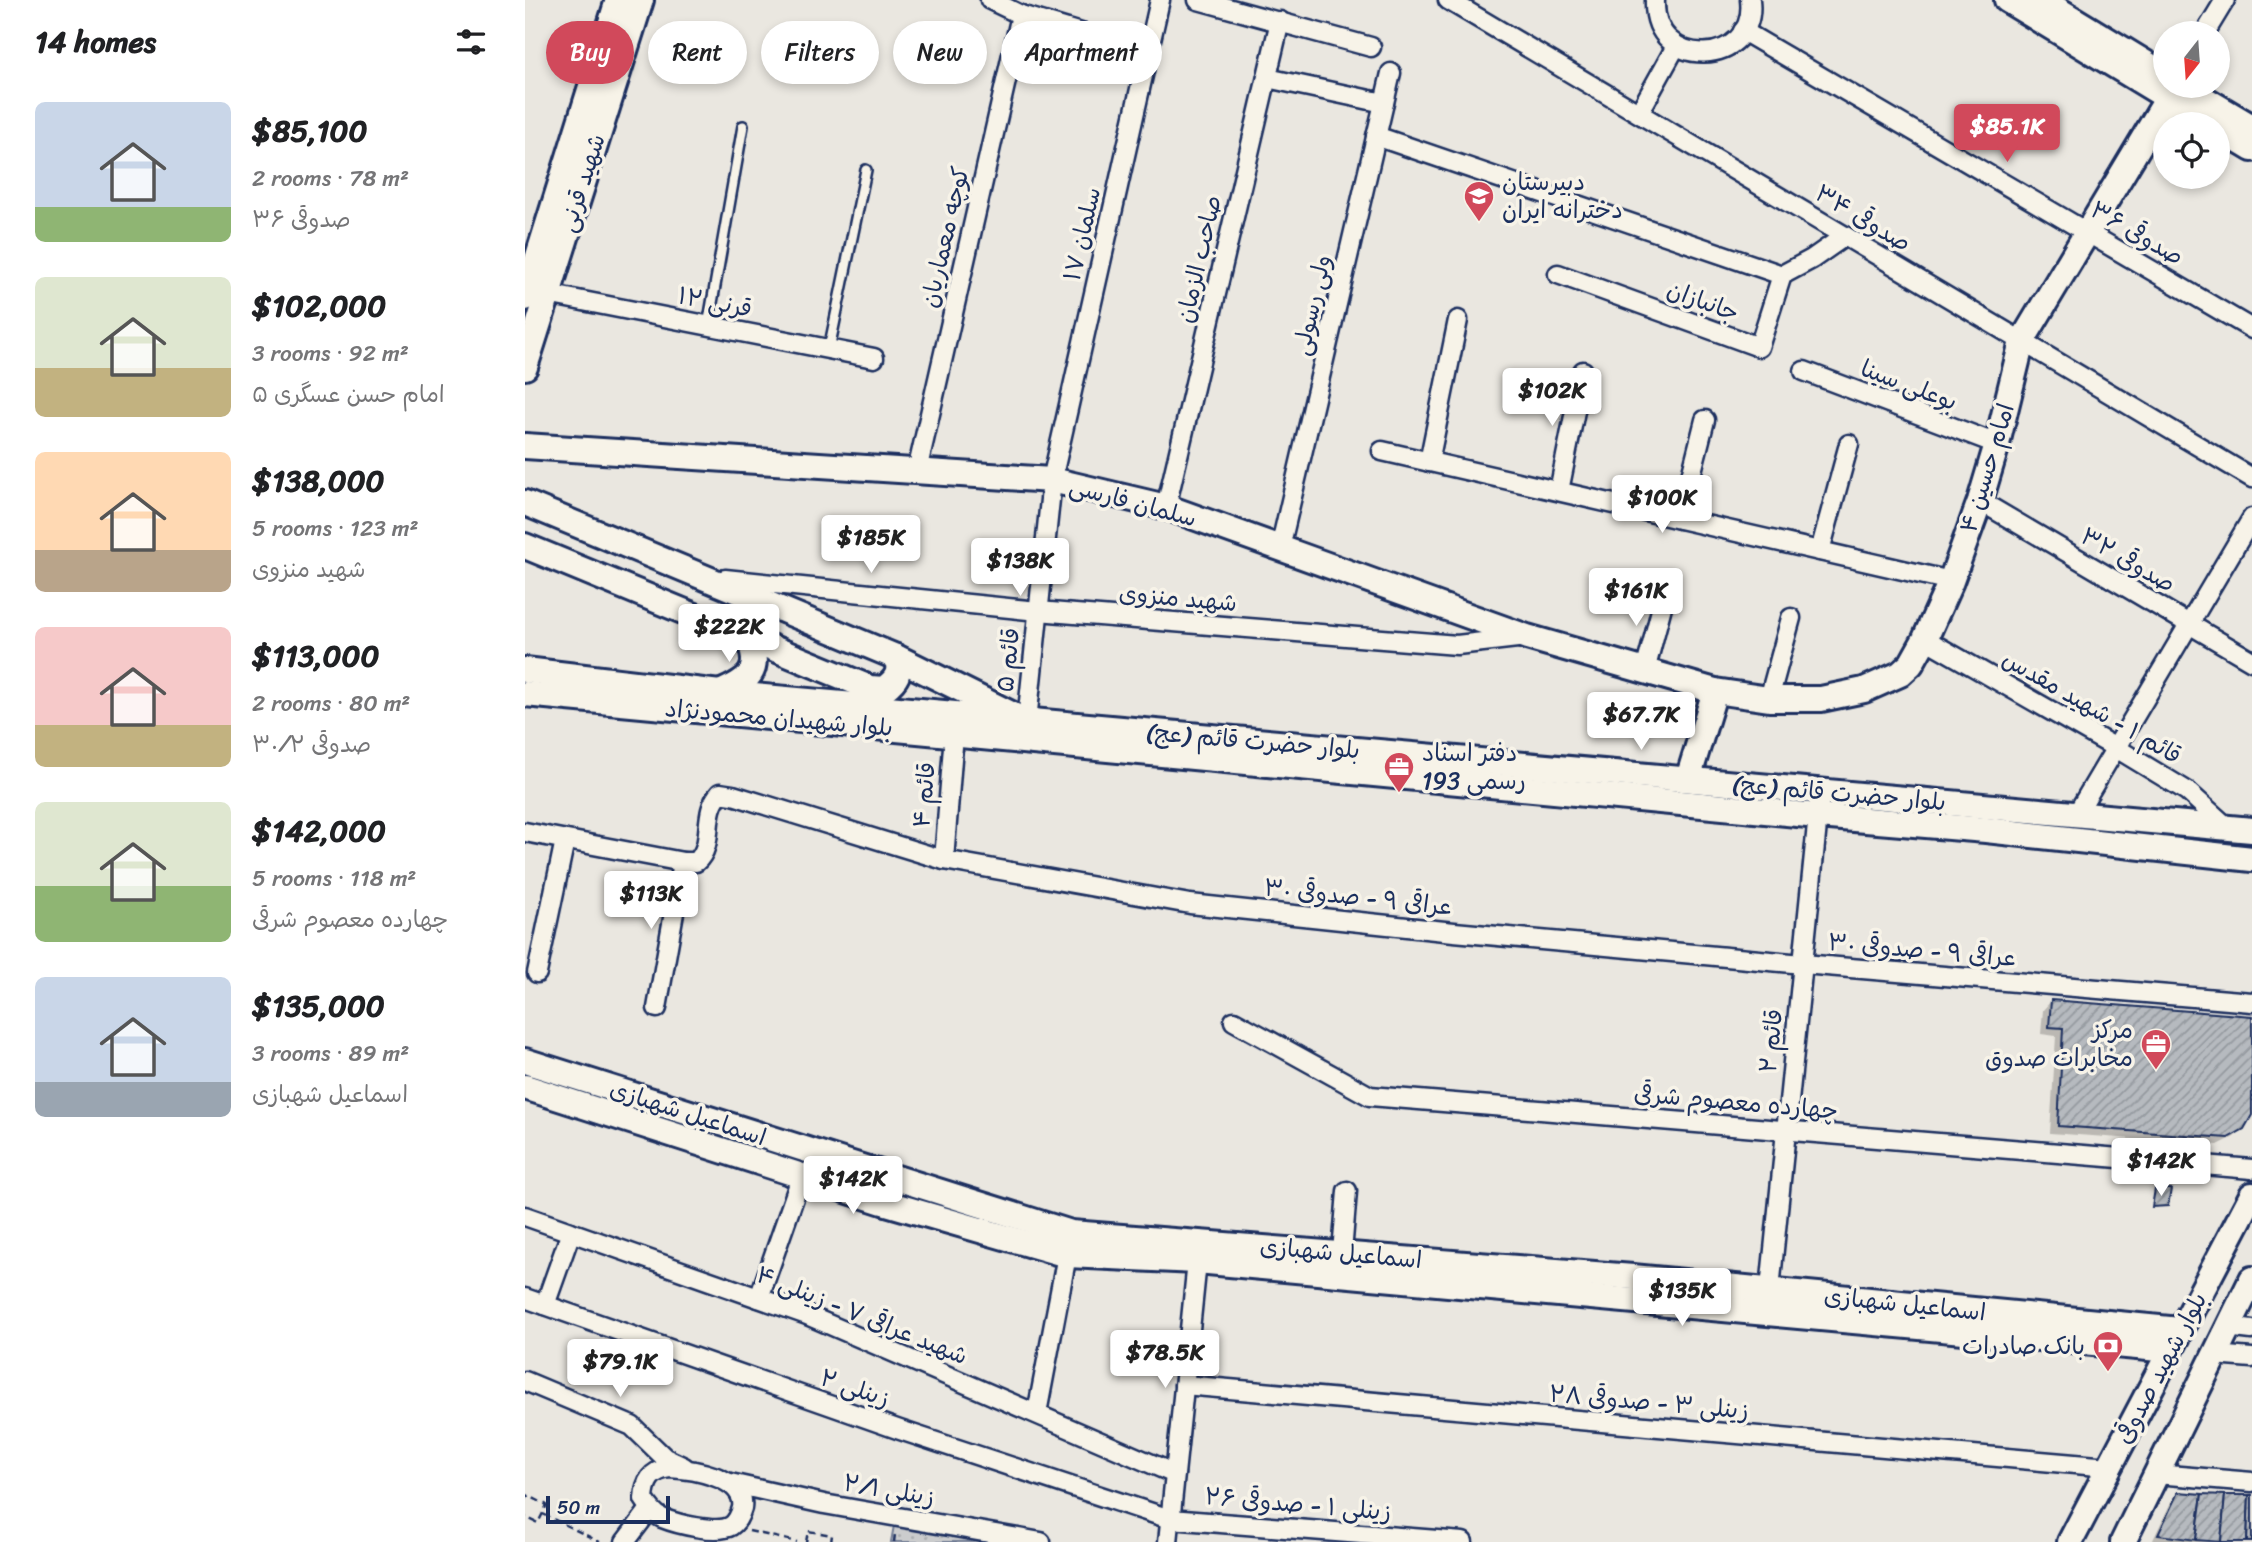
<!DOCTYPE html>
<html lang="en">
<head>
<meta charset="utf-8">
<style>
  :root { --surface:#fff; --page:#f2f2f2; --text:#202124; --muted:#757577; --accent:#d1495b }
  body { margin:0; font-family:Sriracha,"Playpen Sans Arabic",sans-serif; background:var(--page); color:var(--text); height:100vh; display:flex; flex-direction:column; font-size:26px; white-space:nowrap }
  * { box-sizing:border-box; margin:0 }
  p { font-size:23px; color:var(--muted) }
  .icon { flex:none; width:38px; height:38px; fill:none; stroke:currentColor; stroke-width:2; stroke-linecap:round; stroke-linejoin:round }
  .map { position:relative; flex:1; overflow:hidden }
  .side { display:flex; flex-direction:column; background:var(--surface); width:525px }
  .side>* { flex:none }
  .top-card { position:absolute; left:21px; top:21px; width:665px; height:63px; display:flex; gap:14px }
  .needle { width:46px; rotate:197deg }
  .controls { position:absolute; left:1628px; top:21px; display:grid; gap:14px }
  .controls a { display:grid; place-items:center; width:77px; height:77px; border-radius:50%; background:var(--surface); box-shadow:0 4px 10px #0003; font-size:35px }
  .scale { position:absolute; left:21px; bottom:18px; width:124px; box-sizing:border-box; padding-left:7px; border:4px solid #1b2f5e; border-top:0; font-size:19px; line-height:24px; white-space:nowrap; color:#1b2f5e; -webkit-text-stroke:5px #f7f3e8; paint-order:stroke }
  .price { position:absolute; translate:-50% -60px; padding:0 16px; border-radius:7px; background:#fff; color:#222; font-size:23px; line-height:46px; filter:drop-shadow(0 2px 4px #0008) }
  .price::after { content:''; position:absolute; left:50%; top:42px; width:21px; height:16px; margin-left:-10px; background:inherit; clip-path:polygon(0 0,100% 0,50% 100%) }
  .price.selected { background:var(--accent); color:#fff }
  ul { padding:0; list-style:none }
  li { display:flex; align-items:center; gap:21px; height:175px; padding:0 35px }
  li span { display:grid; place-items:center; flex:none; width:196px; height:140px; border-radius:10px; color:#555 }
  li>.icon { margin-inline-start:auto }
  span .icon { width:84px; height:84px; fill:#fffc; stroke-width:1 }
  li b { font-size:30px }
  h2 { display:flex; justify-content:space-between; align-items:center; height:84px; padding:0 35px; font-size:30px }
  .chip { padding:0 24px; border-radius:32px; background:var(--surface); box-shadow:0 4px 10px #0003; font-size:24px; line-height:63px }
  .chip.selected { background:var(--accent); color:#fff }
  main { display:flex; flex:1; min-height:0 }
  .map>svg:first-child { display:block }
  .grass { fill:url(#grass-dots); stroke:#737e96; stroke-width:2 }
  .shadow { fill:#0003 }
  .building { fill:url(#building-hatch); stroke:#1b2f5e; stroke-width:2 }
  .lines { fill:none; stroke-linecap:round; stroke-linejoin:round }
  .lane-casing { stroke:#1b2f5e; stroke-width:14 }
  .street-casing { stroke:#1b2f5e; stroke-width:23 }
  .secondary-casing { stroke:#1b2f5e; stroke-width:30 }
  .path { stroke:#1b2f5e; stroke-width:2.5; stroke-dasharray:7 5; stroke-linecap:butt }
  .lane { stroke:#f7f3e8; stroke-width:9 }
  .street { stroke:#f7f3e8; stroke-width:18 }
  .secondary { stroke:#f7f3e8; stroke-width:24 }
  .labels { text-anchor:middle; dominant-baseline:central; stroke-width:7; stroke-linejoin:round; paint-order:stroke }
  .poi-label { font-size:24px; fill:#1b2f5e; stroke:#f7f3e8; text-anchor:start }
  .street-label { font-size:24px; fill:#1b2f5e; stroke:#f7f3e8 }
</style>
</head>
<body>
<main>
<section class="side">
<h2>14 homes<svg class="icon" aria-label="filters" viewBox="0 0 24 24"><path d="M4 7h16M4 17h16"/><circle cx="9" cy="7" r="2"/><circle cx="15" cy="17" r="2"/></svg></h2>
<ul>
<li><span style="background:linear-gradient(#c9d6e8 75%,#8fb573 0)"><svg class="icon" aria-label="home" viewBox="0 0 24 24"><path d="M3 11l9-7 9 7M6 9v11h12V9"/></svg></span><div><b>$85,100</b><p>2 rooms · 78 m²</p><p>صدوقی ۳۶</p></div></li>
<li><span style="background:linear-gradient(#dfe7d0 65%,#c2b280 0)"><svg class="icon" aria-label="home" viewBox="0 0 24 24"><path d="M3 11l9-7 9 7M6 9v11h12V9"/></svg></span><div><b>$102,000</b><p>3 rooms · 92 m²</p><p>امام حسن عسگری ۵</p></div></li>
<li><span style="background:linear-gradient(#ffd9b3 70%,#b9a48a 0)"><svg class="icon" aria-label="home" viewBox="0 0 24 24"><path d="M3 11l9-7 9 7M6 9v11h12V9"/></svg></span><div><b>$138,000</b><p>5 rooms · 123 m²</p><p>شهید منزوی</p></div></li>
<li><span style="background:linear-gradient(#f6c9c9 70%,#c2b280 0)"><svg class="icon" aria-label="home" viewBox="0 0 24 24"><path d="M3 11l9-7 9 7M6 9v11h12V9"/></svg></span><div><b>$113,000</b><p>2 rooms · 80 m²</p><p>صدوقی ۳۰/۲</p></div></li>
<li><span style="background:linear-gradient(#dfe7d0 60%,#8fb573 0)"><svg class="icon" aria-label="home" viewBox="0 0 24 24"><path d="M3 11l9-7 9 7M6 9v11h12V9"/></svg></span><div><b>$142,000</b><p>5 rooms · 118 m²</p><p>چهارده معصوم شرقی</p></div></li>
<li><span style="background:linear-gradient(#c9d6e8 75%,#9aa5b1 0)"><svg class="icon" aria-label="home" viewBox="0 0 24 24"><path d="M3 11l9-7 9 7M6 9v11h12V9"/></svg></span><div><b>$135,000</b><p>3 rooms · 89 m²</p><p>اسماعیل شهبازی</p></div></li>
</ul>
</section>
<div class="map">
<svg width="1727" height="1542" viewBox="0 0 1727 1542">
  <defs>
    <pattern id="grass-dots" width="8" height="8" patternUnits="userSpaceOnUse" patternTransform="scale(1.75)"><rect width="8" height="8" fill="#cbcccd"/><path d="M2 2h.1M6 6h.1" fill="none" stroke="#aeb0b2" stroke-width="1.8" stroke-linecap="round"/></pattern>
    <pattern id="building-hatch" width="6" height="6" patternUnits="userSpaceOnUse" patternTransform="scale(1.75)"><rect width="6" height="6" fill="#b6babf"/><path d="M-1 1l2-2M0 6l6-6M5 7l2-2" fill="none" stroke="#93989e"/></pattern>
  </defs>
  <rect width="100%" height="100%" fill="#eae7e0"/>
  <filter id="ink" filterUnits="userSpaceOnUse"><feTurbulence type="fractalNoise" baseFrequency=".0143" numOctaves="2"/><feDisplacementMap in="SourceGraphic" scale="14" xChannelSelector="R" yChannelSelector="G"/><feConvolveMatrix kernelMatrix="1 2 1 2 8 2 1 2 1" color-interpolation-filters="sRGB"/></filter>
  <g filter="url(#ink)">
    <polygon class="grass" points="370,1520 481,1542 366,1542"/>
    <g class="shadow">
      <polygon points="1526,1001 1727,1017 1727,1111 1718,1128 1709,1137 1693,1145 1525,1133 1531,1036 1516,1034 1518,1010"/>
      <polygon points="1654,1494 1727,1497 1727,1542 1627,1542 1646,1502"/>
    </g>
    <g class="building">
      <polygon points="1526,1000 1727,1016 1727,1115 1719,1129 1703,1138 1533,1126 1538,1028 1524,1027"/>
      <polygon points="1630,1189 1646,1189 1643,1206 1627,1207"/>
      <polygon points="1653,1492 1677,1494 1671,1540 1633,1535"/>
      <polygon points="1677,1494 1700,1495 1696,1542 1671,1540"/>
      <polygon points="1700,1495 1724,1495 1722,1542 1696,1542"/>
      <polygon points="1724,1495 1727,1495 1727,1542 1722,1542"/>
    </g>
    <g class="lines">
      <g class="lane-casing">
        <g id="lane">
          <polyline points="183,326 218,126"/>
          <polyline points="304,349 341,170"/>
        </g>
      </g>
      <g class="street-casing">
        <g id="street">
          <polyline points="465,0 496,15 623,53"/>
          <polyline points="673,0 846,47"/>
          <polyline points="923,0 1727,478"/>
          <path d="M1130 0C1127 73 1233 67 1225 0"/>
          <polyline points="1218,31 1727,329"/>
          <polyline points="1680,33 1700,0"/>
          <polyline points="742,78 859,103"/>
          <polyline points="1114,113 1151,46"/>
          <polyline points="851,136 1257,275 1287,259 1320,236"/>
          <polyline points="1033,274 1234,347 1257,275"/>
          <polyline points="22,294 349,358"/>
          <polyline points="1279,371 1472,444"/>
          <polyline points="857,451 1426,581"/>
          <polyline points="904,462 933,320"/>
          <polyline points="392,471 496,15"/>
          <polyline points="1034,491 1058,371"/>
          <polyline points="1455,501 1727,661"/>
          <polyline points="641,507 755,21"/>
          <polyline points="1155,519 1180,420"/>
          <polyline points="755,548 866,73"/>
          <polyline points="1295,551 1324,444"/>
          <polyline points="200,579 513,611 932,645 1001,637"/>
          <polyline points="1400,639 1591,748 1662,791 1703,828"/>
          <polyline points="1120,671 1140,595"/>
          <polyline points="1244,699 1266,618"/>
          <polyline points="502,721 527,480 635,0"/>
          <polyline points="1551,815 1727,518"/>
          <path d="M0 832 158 862H171C191 845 176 813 195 793L208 795 419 860 665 904 929 932 1278 964 1727 1002"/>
          <polyline points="419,860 429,734"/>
          <polyline points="12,973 40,840"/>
          <polyline points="132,1008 158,862"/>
          <polyline points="709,1021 845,1096 1727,1169"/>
          <polyline points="0,1216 282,1315 650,1474"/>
          <polyline points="817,1253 822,1191"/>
          <polyline points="0,1298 375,1430 645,1519 938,1542"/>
          <polyline points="234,1298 277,1175"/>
          <polyline points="1244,1299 1294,805"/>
          <polyline points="20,1305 46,1232"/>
          <polyline points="1702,1327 1727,1330"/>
          <polyline points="1689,1355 1727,1358"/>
          <polyline points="0,1381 107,1426 140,1458 159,1467"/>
          <polyline points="659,1385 1584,1467"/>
          <polyline points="512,1413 542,1255"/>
          <path d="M144 1468C166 1469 222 1477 217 1508 215 1515 212 1522 206 1526 192 1534 152 1524 137 1518 129 1514 124 1507 119 1499 120 1481 126 1471 144 1468Z"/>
          <polyline points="1631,1474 1727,1482"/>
          <polyline points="205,1483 299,1504 516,1542"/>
          <polyline points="100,1542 125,1509"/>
          <polyline points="643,1542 673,1252"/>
        </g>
      </g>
      <g class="secondary-casing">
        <g id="secondary">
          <polyline points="1482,0 1686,124"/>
          <polyline points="1517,0 1640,75"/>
          <polyline points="1658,86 1727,127"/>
          <polyline points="1692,128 1727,149"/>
          <polyline points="0,298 93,0"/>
          <polyline points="0,367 116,0"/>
          <polyline points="0,446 527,480 641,507 1002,637 1190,691 1244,699 1296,699 1339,690 1375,674 1386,664 1400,639 1426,581 1455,501 1472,444 1497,341 1650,86"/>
          <polyline points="0,503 371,657 488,715"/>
          <path d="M0 546 345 688 359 689C371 680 377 672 371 657"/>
          <polyline points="0,670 195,693 1727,830"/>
          <path d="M195 693C224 680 237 672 224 639"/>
          <polyline points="0,694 1293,816 1461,830 1727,859"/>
          <polyline points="1163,779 1190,691"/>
          <polyline points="0,1061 546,1233 1108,1277 1655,1330"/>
          <polyline points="0,1087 358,1202 542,1255 672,1261 1645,1350"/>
          <polyline points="1545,1542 1727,1195"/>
          <polyline points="1598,1542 1727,1279"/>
        </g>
      </g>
      <g class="path">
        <polyline points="0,1499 2,1495 22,1505 13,1523 0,1517"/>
        <polyline points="18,1514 75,1542"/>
        <polyline points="224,1531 272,1542"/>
        <polyline points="281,1542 283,1531 307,1535 306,1542"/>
        <polyline points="369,1542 370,1534"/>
      </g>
      <use href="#lane" class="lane"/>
      <use href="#street" class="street"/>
      <use href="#secondary" class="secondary"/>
    </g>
  </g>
  <defs>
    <g id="school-pin" transform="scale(1.575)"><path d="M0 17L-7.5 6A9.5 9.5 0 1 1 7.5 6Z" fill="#d1495b" stroke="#f7f3e8"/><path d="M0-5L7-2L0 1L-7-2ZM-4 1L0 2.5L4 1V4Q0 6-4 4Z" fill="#fff"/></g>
    <g id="office-pin" transform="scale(1.575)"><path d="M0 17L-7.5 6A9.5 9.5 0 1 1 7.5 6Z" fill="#d1495b" stroke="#f7f3e8"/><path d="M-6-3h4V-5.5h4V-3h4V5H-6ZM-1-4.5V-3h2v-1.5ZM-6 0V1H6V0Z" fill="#fff"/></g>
    <g id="bank-pin" transform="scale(1.575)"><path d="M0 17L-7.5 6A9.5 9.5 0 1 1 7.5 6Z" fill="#d1495b" stroke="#f7f3e8"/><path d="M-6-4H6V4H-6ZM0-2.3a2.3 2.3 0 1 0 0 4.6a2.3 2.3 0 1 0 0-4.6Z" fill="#fff"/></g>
  </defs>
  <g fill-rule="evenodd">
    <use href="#school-pin" x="954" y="196"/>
    <use href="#office-pin" x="874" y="767"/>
    <use href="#office-pin" x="1631" y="1044"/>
    <use href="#bank-pin" x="1583" y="1346"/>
  </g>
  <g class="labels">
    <g class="poi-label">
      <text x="977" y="182">دبیرستان<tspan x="977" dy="28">دخترانه ایران</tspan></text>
      <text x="897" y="753">دفتر اسناد<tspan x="897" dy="28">رسمی 193</tspan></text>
      <text x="1608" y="1030" text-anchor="end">مرکز<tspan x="1608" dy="28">مخابرات صدوق</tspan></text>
      <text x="1560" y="1346" text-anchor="end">بانک صادرات</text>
    </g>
    <g class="street-label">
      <text transform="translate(57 183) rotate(-72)">شهید قرنی</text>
      <text transform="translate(1338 218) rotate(31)">صدوقی ۳۴</text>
      <text transform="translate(1612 233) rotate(30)">صدوقی ۳۶</text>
      <text transform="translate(557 234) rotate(-77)">سلمان ۱۷</text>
      <text transform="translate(420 237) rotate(-77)">کوچه معماریان</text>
      <text transform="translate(674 259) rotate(-77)">صاحب الزمان</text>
      <text transform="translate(1178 301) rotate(20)">جانبازان</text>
      <text transform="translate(190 302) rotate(11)">قرنی ۱۲</text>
      <text transform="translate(787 305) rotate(-77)">ولی رسولی</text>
      <text transform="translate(1384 385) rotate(21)">بوعلی سینا</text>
      <text transform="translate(1462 468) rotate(-73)">امام حسین ۴</text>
      <text transform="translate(608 502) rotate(15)">سلمان فارسی</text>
      <text transform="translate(1603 560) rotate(30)">صدوقی ۳۲</text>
      <text transform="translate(653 598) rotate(5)">شهید منزوی</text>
      <text transform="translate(483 660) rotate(-84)">قائم ۵</text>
      <text transform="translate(1567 707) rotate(30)">قائم ۱ - شهید مقدس</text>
      <text transform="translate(254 718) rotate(5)">بلوار شهیدان محمودنژاد</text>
      <text transform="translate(728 741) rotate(5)">بلوار حضرت قائم (عج)</text>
      <text transform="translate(1314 793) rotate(5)">بلوار حضرت قائم (عج)</text>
      <text transform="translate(399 795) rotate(-85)">قائم ۴</text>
      <text transform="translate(833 897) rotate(6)">عراقی ۹ - صدوقی ۳۰</text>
      <text transform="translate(1397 950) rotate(5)">عراقی ۹ - صدوقی ۳۰</text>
      <text transform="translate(1246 1041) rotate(-84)">قائم ۲</text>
      <text transform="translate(1211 1102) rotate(5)">چهارده معصوم شرقی</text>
      <text transform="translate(163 1113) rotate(18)">اسماعیل شهبازی</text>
      <text transform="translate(816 1253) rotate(5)">اسماعیل شهبازی</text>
      <text transform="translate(1380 1304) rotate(6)">اسماعیل شهبازی</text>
      <text transform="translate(337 1315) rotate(22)">شهید عراقی ۷ - زینلی ۴</text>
      <text transform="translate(1636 1368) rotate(-62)">بلوار شهید صدوقی</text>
      <text transform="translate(330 1388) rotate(19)">زینلی ۲</text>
      <text transform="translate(1124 1402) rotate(5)">زینلی ۳ - صدوقی ۲۸</text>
      <text transform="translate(364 1490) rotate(10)">زینلی ۲/۱</text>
      <text transform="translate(773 1504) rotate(5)">زینلی ۱ - صدوقی ۲۶</text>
    </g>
  </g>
</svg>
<div class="controls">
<a><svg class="needle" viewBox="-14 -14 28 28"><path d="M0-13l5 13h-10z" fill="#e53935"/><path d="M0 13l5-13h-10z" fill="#757577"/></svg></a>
<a><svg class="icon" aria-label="locate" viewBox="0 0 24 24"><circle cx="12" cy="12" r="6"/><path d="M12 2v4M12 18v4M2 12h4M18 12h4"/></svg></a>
</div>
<div class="scale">50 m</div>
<b class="price selected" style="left:1482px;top:164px">$85.1K</b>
<b class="price" style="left:1027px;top:428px">$102K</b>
<b class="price" style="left:1137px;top:535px">$100K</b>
<b class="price" style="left:346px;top:575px">$185K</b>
<b class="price" style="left:495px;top:598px">$138K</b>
<b class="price" style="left:1111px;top:628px">$161K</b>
<b class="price" style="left:204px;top:664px">$222K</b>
<b class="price" style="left:1116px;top:752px">$67.7K</b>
<b class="price" style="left:126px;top:931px">$113K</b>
<b class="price" style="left:1636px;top:1198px">$142K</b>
<b class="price" style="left:328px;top:1216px">$142K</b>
<b class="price" style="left:1157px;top:1328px">$135K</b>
<b class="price" style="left:640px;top:1390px">$78.5K</b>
<b class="price" style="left:95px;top:1399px">$79.1K</b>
<div class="top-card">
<a class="chip selected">Buy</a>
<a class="chip">Rent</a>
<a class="chip">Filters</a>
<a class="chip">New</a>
<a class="chip">Apartment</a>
</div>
</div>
</main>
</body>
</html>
